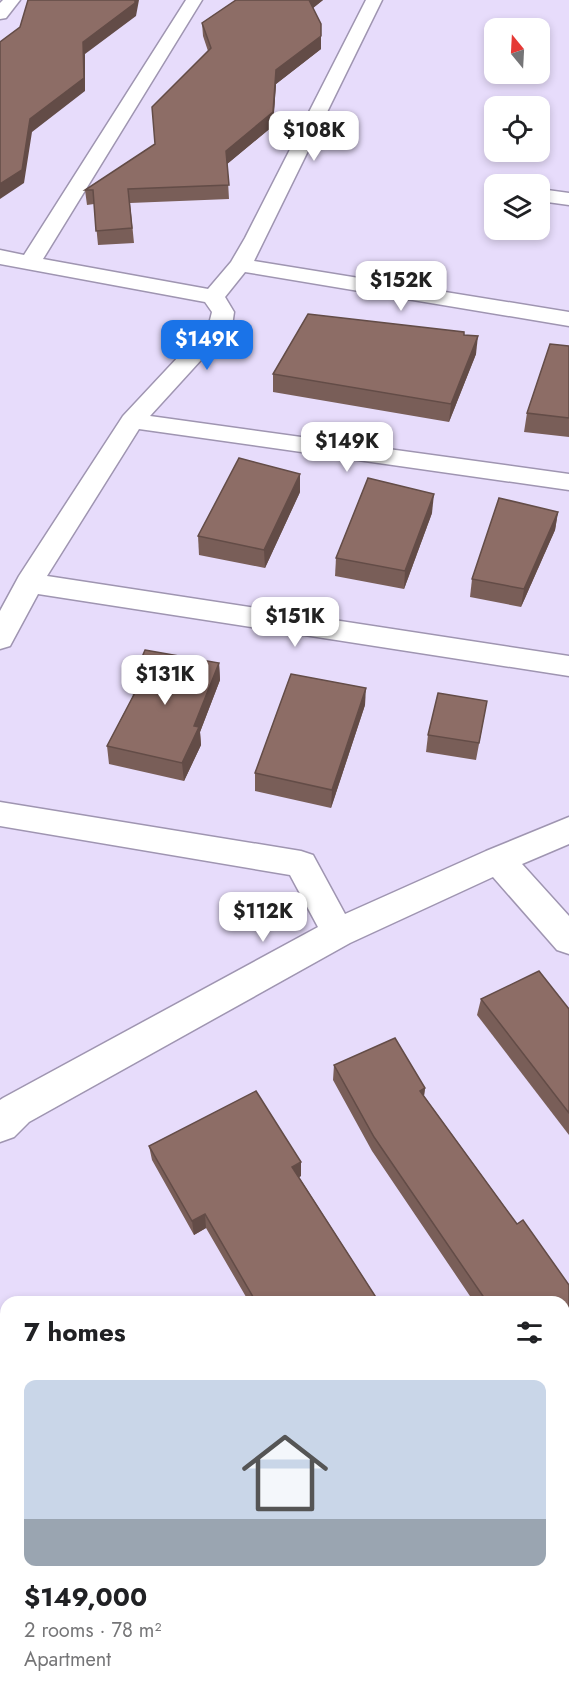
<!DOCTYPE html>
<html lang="en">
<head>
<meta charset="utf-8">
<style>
  :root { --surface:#fff; --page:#f6f6f6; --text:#202124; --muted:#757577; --accent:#1a73e8 }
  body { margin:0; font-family:Jost,sans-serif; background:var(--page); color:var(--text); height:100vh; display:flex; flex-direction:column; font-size:22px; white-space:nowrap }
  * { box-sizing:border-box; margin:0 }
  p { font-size:20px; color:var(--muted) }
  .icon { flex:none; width:33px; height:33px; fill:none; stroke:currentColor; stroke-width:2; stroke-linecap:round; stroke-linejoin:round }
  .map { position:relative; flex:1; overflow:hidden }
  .panel { position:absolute; left:0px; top:1296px; width:570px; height:404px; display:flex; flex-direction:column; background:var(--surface); border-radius:18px 18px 0 0; box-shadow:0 3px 9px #0003 }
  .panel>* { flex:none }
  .needle { width:39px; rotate:342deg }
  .fabs { position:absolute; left:484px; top:18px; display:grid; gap:12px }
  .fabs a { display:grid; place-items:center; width:66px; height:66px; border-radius:12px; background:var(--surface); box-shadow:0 3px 9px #0003; font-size:30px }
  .price { position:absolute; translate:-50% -51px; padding:0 14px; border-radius:12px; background:#fff; color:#222; font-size:20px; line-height:39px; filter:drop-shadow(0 2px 3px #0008) }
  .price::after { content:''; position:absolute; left:50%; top:36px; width:18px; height:14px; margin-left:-9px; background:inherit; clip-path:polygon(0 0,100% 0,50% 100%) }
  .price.current { background:var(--accent); color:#fff }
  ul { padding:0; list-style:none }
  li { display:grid; align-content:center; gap:12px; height:318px; padding:0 24px }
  li span { display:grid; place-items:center; height:186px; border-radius:12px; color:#555 }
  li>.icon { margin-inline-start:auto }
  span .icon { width:108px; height:108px; fill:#fffc; stroke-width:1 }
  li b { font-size:26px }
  h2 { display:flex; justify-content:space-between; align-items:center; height:72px; padding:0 24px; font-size:26px }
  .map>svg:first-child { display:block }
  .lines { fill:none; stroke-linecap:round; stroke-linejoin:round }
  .minor-casing { stroke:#9f95b1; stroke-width:3 }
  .minor { fill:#fff; fill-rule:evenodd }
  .wall { fill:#795e58 }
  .shaded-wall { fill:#634c47 }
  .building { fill:#8d6d66; stroke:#634c47; stroke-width:1.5 }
</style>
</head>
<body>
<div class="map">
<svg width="569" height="1699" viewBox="0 0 569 1699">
  <rect width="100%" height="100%" fill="#e7dcfb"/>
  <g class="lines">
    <g class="minor-casing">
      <g id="minor">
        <polygon points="3,0 20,0 6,18 0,19 0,3"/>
        <polygon points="186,0 202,0 43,259 208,289 231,262 245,238 366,0 382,0 254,261 569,312 569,326 245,272 225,297 234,312 232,326 150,416 569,474 569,490 139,429 47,576 569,656 569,676 38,594 10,646 0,649 0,611 19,576 123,416 209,324 212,312 205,302 0,264 0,250 24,255"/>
        <polygon points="540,189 569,193 569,205 540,201"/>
        <polygon points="0,802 301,851 313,855 345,914 486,851 569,817 569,844 522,864 569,916 569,954 557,950 493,877 350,943 29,1122 14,1137 0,1142 0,1100 3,1098 318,927 290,875 0,826"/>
      </g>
    </g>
    <use href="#minor" class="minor"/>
  </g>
  <g class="wall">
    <polygon points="236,0 323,0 313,8 321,49 276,84 273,126 227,164 229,199 130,203 134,243 98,245 94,204 87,205 85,190 155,144 208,51 203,36 202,23"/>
    <polygon points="569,346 569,437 524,432 527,413"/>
    <polygon points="476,354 449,422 273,392 273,374"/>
    <polygon points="300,492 265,568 199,555 198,536"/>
    <polygon points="558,512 555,530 521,607 470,597 472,579"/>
    <polygon points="432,513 404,589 335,576 336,558"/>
    <polygon points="219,663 220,680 200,732 201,745 184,781 109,764 107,746 133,696 131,683"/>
    <polygon points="487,701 476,760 426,752 428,735"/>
    <polygon points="365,705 331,808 255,791 255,773"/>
    <polygon points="481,999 569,1009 569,1135 477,1015"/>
    <polygon points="334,1065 425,1088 424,1096 517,1224 569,1285 569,1442 564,1435 564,1302 474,1302 372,1151 333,1080"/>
    <polygon points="149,1146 301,1176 299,1177 379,1302 249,1302 206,1228 194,1235 152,1160"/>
    <polygon points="457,1694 549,1694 541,1699 460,1699"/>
  </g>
  <g class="shaded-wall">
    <polygon points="135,0 139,0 136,16 85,54 85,91 32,132 24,183 0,199 0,184 30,119 83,42"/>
    <polygon points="308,0 323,0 308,12"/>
    <polygon points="321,36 321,49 276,84 273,126 226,165 226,151 276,70"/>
    <polygon points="478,336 476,354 449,422 451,404"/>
    <polygon points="300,474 300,492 265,568 264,550"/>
    <polygon points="434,494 432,513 404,589 405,571"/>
    <polygon points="558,512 555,530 521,607 524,589"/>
    <polygon points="219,663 220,680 200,732 201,745 184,781 182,763 194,726"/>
    <polygon points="366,688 365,705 331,808 332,790"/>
    <polygon points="425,1088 423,1103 420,1091"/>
    <polygon points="301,1162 301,1176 292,1181 292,1167"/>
    <polygon points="205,1214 206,1228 194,1235 192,1221"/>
  </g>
  <g class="building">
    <polygon points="28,0 135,0 135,3 83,42 84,78 30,119 22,170 0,184 0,42 20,27"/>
    <polygon points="236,0 309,0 321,24 321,36 276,70 273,112 226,151 229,185 128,189 132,228 96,231 93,190 85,190 155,144 152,107 211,48 202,23"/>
    <polygon points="308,314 464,332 464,335 478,336 451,404 273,374"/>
    <polygon points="550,344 569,346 569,418 527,413"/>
    <polygon points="239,458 300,474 264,550 198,536"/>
    <polygon points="368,478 434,494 405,571 336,558"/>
    <polygon points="499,498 558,512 524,589 472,579"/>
    <polygon points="145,650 219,663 194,726 199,727 182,763 107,746 139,685 131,683"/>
    <polygon points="291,674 366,688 332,790 255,773"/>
    <polygon points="438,693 487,701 479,743 428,735"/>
    <polygon points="539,971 569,1009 569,1113 481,999"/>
    <polygon points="395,1038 425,1088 420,1091 517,1224 523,1220 569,1285 569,1423 564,1416 564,1302 487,1302 374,1137 334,1065"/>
    <polygon points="256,1091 301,1162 292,1167 379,1302 256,1302 205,1214 192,1221 149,1146"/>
    <polygon points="564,1651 569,1659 569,1678 564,1682"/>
    <polygon points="464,1694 548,1694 540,1699 467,1699"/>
  </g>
</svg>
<div class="fabs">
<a><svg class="needle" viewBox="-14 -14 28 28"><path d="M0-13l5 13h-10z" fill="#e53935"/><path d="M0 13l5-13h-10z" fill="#757577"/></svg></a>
<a><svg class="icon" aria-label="locate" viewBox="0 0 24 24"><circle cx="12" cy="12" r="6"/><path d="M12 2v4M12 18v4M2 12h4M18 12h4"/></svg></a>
<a><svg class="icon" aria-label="layers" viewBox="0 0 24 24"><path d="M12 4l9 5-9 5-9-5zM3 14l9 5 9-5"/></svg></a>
</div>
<b class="price" style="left:314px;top:162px">$108K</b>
<b class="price" style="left:401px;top:312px">$152K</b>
<b class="price current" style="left:207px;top:371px">$149K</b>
<b class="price" style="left:347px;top:473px">$149K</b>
<b class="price" style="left:295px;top:648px">$151K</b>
<b class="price" style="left:165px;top:706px">$131K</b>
<b class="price" style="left:263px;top:943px">$112K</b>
<section class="panel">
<h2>7 homes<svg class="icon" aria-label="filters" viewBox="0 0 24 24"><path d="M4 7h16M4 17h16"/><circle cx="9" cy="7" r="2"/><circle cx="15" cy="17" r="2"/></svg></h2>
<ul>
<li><span style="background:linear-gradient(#c9d6e8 75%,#9aa5b1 0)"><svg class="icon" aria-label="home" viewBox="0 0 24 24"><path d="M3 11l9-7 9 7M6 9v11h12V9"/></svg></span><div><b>$149,000</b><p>2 rooms · 78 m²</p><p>Apartment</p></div></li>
</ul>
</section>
</div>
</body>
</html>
